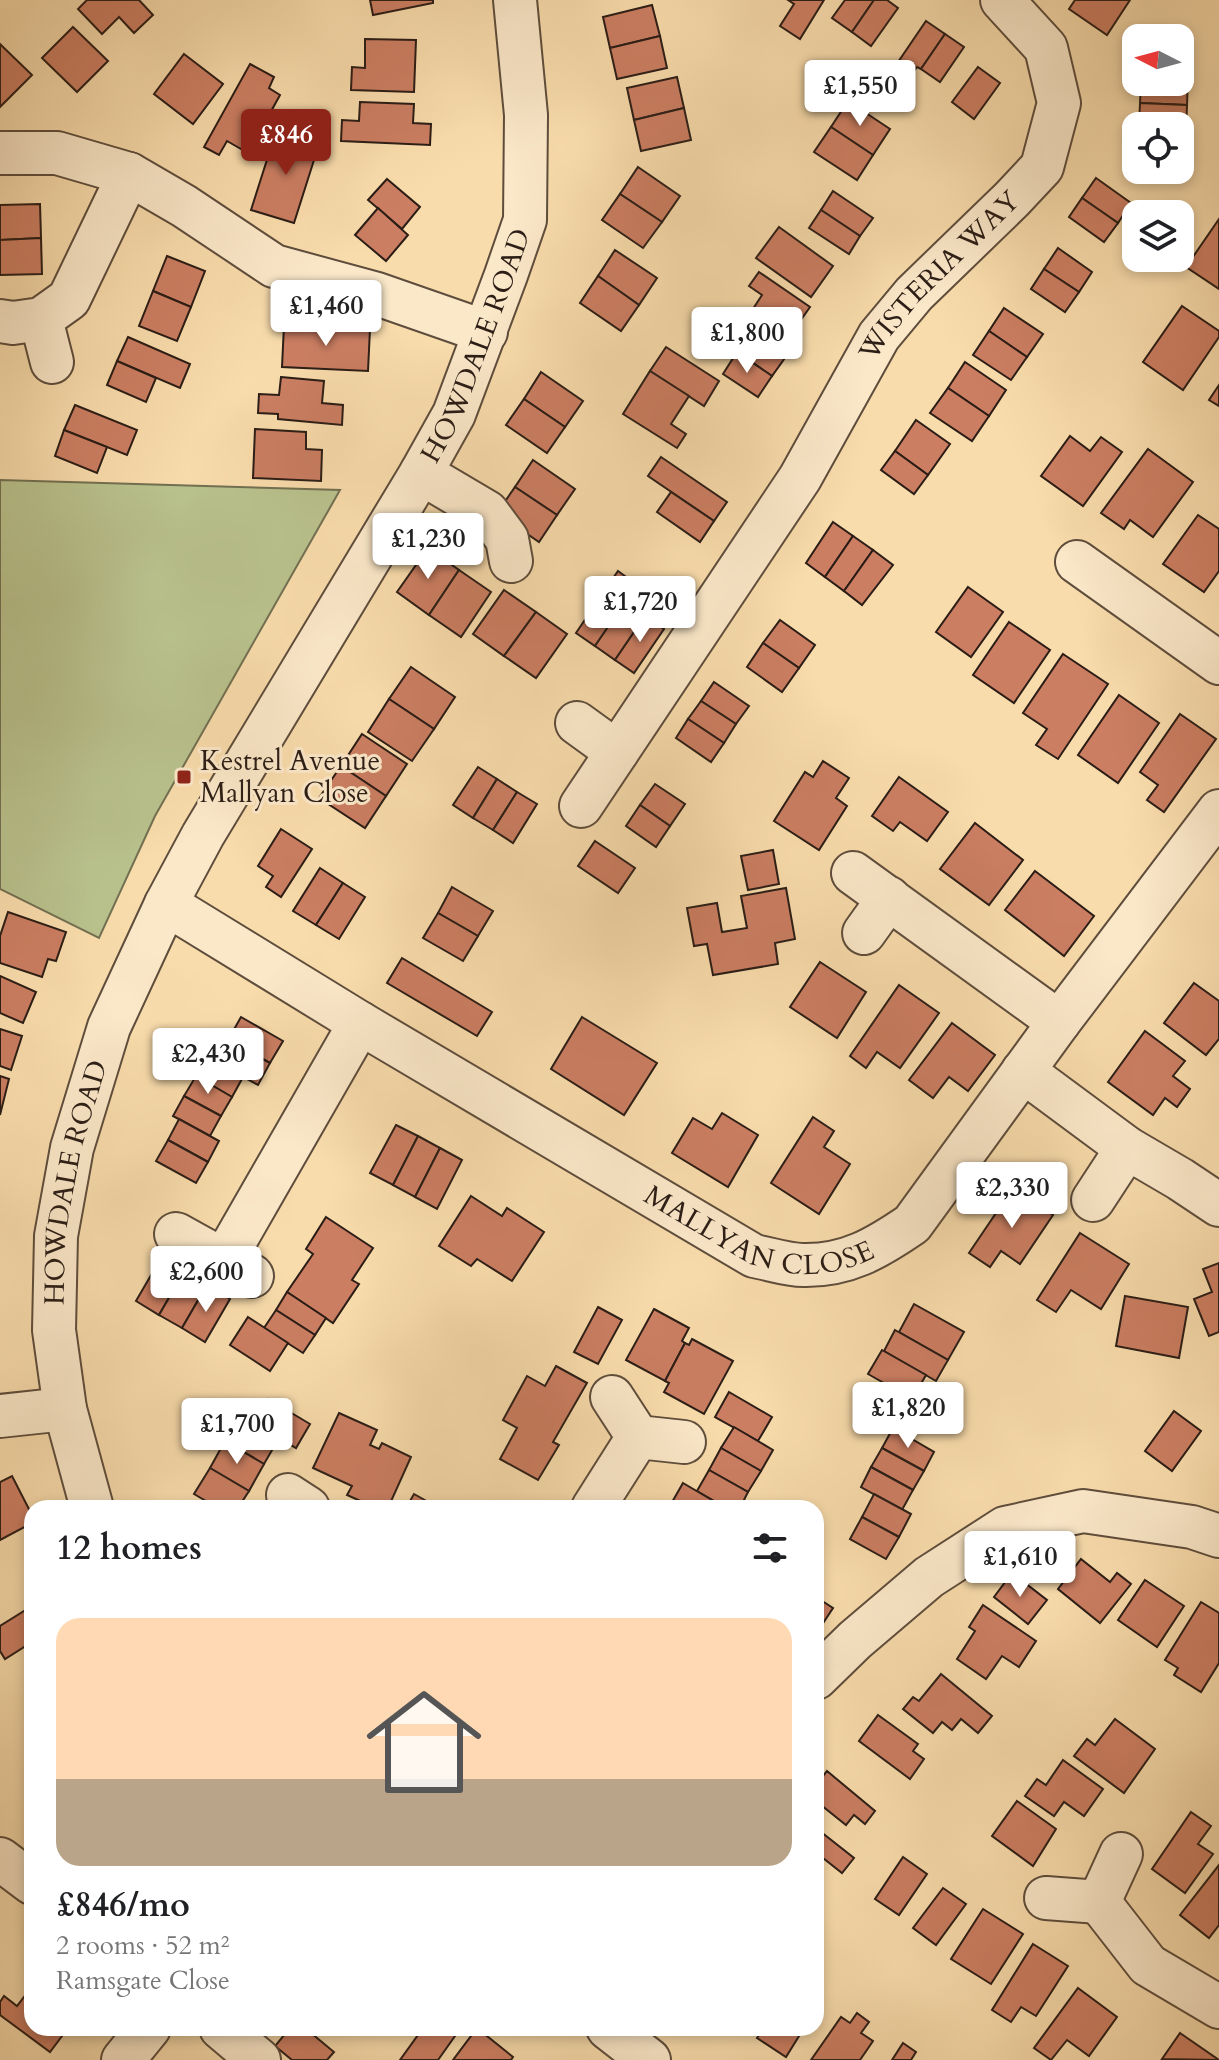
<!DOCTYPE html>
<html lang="en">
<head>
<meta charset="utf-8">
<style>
  :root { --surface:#fff; --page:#f2f2f2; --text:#202124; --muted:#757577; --accent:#8f2418 }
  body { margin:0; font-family:Cardo,serif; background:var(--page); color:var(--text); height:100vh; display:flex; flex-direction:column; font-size:30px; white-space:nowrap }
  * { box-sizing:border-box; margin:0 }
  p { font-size:26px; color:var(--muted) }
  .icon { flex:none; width:44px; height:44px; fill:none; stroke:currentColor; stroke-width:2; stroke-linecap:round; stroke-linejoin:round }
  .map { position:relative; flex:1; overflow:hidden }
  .sheet { position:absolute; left:24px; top:1500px; width:800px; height:536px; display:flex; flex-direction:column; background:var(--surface); border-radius:24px; box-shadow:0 4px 12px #0003 }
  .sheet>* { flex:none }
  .needle { width:52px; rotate:276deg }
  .controls { position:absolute; left:1122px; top:24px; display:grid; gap:16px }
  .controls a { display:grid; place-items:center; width:72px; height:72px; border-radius:16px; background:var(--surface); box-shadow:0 4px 12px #0003; font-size:40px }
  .price { position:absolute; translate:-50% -68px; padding:0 18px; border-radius:8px; background:#fff; color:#222; font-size:26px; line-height:52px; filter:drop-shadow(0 2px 4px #0008) }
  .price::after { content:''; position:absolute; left:50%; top:48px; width:24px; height:18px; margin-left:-12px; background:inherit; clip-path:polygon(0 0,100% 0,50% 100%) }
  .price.on { background:var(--accent); color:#fff }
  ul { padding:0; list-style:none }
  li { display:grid; align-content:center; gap:16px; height:424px; padding:0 32px }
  li span { display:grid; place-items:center; height:248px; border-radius:24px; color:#555 }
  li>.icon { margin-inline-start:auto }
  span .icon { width:144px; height:144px; fill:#fffc; stroke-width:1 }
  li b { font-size:34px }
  h2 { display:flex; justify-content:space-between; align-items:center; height:96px; padding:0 32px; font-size:34px }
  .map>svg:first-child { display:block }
  .green { fill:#b9c28d; stroke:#727052; stroke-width:2 }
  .building { fill:#cb7e62; stroke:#2b1d16; stroke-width:2 }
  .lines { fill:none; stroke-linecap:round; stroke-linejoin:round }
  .minor-casing { stroke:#5e4d3c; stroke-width:46 }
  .minor { stroke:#fbe8c9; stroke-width:42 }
  .poi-dot { fill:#8f2418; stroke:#fbe8c9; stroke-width:3 }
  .labels { text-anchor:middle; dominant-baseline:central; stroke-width:6; stroke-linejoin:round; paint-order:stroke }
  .street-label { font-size:28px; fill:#2b1d16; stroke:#fbe8c9 }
  .poi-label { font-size:28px; fill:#2b1d16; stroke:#fbe8c9; text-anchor:start }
</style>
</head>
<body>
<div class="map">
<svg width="1219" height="2060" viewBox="0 0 1219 2060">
  <rect width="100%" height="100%" fill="#f9dcac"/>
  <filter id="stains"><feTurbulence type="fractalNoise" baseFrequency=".0025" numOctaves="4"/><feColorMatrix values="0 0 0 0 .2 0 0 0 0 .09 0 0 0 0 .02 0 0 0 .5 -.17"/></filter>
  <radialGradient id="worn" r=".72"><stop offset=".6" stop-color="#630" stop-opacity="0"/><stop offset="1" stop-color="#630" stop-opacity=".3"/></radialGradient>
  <polygon class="green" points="0,480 340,490 155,816 99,938 0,889"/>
  <g class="building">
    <polygon points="87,0 139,0 153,15 134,33 119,17 102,34 78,9"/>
    <polygon points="370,0 433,0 433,3 373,15"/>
    <polygon points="788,0 824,0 800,39 780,26 794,4"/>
    <polygon points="845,0 874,0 852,32 832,18"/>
    <polygon points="874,0 887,0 898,8 871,46 852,32"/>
    <polygon points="1075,0 1130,0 1107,35 1069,9"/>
    <polygon points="652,5 660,36 610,48 603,17"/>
    <polygon points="926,21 945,34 921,69 917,67 907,81 892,71"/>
    <polygon points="73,27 108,61 77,92 42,58"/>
    <polygon points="945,34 964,47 940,82 921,69"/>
    <polygon points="660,36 667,68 617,79 610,48"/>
    <polygon points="365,39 416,40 414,92 351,90 352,67 365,68"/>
    <polygon points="0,44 32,75 0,107"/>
    <polygon points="184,54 223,84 193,124 154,94"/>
    <polygon points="250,64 274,77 269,88 280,95 248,153 227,141 219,155 204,147"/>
    <polygon points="978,67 1000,83 974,119 952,102"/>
    <polygon points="1180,75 1188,75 1187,105 1140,103 1141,82 1180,82"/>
    <polygon points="677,77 684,108 634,120 627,88"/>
    <polygon points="848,101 890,129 873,155 831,127"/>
    <polygon points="360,102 414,104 413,123 431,124 430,145 341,141 342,120 359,121"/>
    <polygon points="1140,103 1187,105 1186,134 1180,134 1180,126 1139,126"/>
    <polygon points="684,108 691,140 641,151 634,120"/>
    <polygon points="831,127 873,155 857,180 814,152"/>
    <polygon points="291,128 321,138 294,223 251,210 272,144 285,148"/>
    <polygon points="638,167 680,196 662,222 620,194"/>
    <polygon points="1096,178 1131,203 1118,223 1082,198"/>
    <polygon points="387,179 420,207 402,229 368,200"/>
    <polygon points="833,191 873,218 860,236 821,210"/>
    <polygon points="620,194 662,222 643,248 602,220"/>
    <polygon points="1082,198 1118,223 1104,242 1069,217"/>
    <polygon points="40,204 41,238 0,240 0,205"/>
    <polygon points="378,208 408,235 386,261 355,235"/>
    <polygon points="821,210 860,236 849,254 809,228"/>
    <polygon points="1219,219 1219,289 1186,267"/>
    <polygon points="779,227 833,266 811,297 756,258"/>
    <polygon points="41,238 42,274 0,275 0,240"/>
    <polygon points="1058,248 1092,272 1079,292 1044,269"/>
    <polygon points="615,250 657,278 639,305 598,276"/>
    <polygon points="167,256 205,271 191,307 153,291"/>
    <polygon points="1044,269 1079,292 1065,312 1031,289"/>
    <polygon points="759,272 810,307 788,338 751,312 762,295 749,286"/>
    <polygon points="598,276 639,305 621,331 580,303"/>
    <polygon points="153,291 191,307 177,341 139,326"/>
    <polygon points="1182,306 1219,331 1219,337 1183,390 1143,362"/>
    <polygon points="1004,308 1043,334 1027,357 989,331"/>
    <polygon points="284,325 370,329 368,371 282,367"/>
    <polygon points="752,331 787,355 772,376 737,352"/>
    <polygon points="989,331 1027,357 1011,380 973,355"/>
    <polygon points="128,337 190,364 180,388 117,361"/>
    <polygon points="666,347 719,381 704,406 650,371"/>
    <polygon points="737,352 772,376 758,397 723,374"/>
    <polygon points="117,361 156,378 146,402 107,385"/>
    <polygon points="965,362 1006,390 989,416 948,388"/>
    <polygon points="650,371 689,396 671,424 686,434 677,448 623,414"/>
    <polygon points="541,372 583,401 565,427 524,399"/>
    <polygon points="281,377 324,381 322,403 343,405 342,425 278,419 278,414 258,413 259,394 279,395"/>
    <polygon points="1219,385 1219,406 1209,400"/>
    <polygon points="948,388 989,416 972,441 930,413"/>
    <polygon points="524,399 565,427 547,453 506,425"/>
    <polygon points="75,405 137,430 127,455 64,430"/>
    <polygon points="916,420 950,444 928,475 895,451"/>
    <polygon points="255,429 306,432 306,449 322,450 321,481 253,478"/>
    <polygon points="64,430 107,447 97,473 55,456"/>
    <polygon points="1070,436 1090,451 1101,437 1122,452 1083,506 1041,476"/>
    <polygon points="1148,449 1193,482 1153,537 1130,520 1124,529 1101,513"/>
    <polygon points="895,451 928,475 914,494 881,470"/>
    <polygon points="661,457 727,502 714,521 648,476"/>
    <polygon points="533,460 575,489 557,515 515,487"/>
    <polygon points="515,487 557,515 539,542 497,513"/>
    <polygon points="671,492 714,521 700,542 657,512"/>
    <polygon points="1198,515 1219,529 1219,571 1204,592 1163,564"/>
    <polygon points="833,522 853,536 825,577 806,563"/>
    <polygon points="853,536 873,550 844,591 825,577"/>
    <polygon points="428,548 459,570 429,615 397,592"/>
    <polygon points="873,550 893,565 862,605 844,591"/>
    <polygon points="459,570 491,592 461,637 429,615"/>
    <polygon points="618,571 637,585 595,646 576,633"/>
    <polygon points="968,587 1003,612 971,657 936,632"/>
    <polygon points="504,590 536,612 504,656 473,634"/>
    <polygon points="625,602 645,616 615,660 595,646"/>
    <polygon points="536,612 567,634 536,678 504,656"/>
    <polygon points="645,616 664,629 634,673 615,660"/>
    <polygon points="780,620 815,645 799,668 763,643"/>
    <polygon points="1009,622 1050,650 1014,703 973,675"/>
    <polygon points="763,643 799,668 782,692 747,667"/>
    <polygon points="1063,654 1108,684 1058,759 1036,745 1047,729 1023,713"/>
    <polygon points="411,667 455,697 434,729 389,699"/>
    <polygon points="714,682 749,706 736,724 701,701"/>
    <polygon points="1119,695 1159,723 1118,783 1078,755"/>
    <polygon points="389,699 434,729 412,761 368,732"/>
    <polygon points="701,701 736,724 724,743 688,719"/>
    <polygon points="1180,714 1216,739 1164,812 1147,800 1158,785 1140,772"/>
    <polygon points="688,719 724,743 711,762 676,738"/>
    <polygon points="362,734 407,764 386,796 341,766"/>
    <polygon points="823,761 849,778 836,798 847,806 819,850 774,821 805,772 813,777"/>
    <polygon points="341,766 386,796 365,828 319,798"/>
    <polygon points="478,767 497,779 473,818 453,805"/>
    <polygon points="899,777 948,812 927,841 900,822 893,831 872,816"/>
    <polygon points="497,779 517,792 493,830 473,818"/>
    <polygon points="655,784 685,804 670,826 640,805"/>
    <polygon points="517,792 537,804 513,843 493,830"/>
    <polygon points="640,805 670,826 656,847 626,826"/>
    <polygon points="975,823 1023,860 989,905 940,869"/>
    <polygon points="281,829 312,849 281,897 266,887 273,876 258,866"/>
    <polygon points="595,841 635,868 618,893 578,866"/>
    <polygon points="773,850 779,884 748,890 741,856"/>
    <polygon points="320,868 343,883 316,925 293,911"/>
    <polygon points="1035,871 1094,916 1064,956 1005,910"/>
    <polygon points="343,883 365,897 339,939 316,925"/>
    <polygon points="452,887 493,911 478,936 438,913"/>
    <polygon points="786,888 795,939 775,943 778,964 713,975 707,944 694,946 687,908 717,903 722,932 747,928 741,896"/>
    <polygon points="8,912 66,932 56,961 48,959 42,977 0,963 0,936"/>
    <polygon points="438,913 478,936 463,961 423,938"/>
    <polygon points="402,958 492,1012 477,1036 387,983"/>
    <polygon points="820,962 866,992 837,1038 790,1007"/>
    <polygon points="0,976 36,992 23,1023 0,1013"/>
    <polygon points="1194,983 1219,1001 1219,1039 1206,1055 1164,1023"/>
    <polygon points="899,985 939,1013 900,1068 877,1052 866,1068 850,1056"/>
    <polygon points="241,1017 283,1041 270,1063 228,1040"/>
    <polygon points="582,1017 657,1063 624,1115 551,1069"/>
    <polygon points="952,1023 995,1055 968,1091 949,1077 933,1098 909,1080"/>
    <polygon points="0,1029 22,1036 11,1070 0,1066"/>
    <polygon points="1145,1031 1185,1061 1173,1076 1190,1089 1177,1107 1165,1098 1153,1115 1108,1082"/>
    <polygon points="228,1040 270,1063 258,1085 216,1062"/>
    <polygon points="207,1056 243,1077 232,1097 196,1076"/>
    <polygon points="0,1076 9,1079 0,1115"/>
    <polygon points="196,1076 232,1097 221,1116 184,1096"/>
    <polygon points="184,1096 221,1116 210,1136 173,1116"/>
    <polygon points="722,1113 758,1135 728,1187 672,1153 693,1118 712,1129"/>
    <polygon points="813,1117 834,1131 824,1147 850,1164 819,1214 771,1183"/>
    <polygon points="179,1119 219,1141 208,1162 168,1140"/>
    <polygon points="396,1125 418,1136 393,1185 370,1173"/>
    <polygon points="418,1136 440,1148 415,1197 393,1185"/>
    <polygon points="168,1140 208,1162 196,1183 156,1161"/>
    <polygon points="440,1148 462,1160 437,1209 415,1197"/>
    <polygon points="1013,1188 1053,1215 1020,1264 1001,1251 990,1267 969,1253"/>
    <polygon points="471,1196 502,1216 507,1208 544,1232 512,1281 477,1259 471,1266 439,1246"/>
    <polygon points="326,1217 373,1248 352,1280 359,1284 333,1323 287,1292 313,1254 306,1249"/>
    <polygon points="1080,1233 1129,1264 1101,1309 1071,1290 1056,1312 1037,1300"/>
    <polygon points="161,1258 184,1272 159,1315 136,1301"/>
    <polygon points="1219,1263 1219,1332 1209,1336 1194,1299 1212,1292 1203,1269"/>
    <polygon points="184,1272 207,1285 182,1328 159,1315"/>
    <polygon points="207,1285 230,1299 205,1342 182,1328"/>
    <polygon points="287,1292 326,1318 315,1335 276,1310"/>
    <polygon points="1125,1296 1188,1307 1179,1358 1116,1346"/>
    <polygon points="914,1304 964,1332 948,1360 899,1332"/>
    <polygon points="598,1307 622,1320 598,1364 574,1352"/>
    <polygon points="654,1309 689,1328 682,1341 685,1343 665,1381 626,1360"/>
    <polygon points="276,1310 315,1335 303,1353 264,1328"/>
    <polygon points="248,1317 288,1343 270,1371 230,1345"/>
    <polygon points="895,1330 948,1360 936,1381 884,1351"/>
    <polygon points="692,1339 733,1361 704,1414 664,1392 669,1383 665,1381 685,1343 689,1345"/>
    <polygon points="882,1350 926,1375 912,1399 868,1374"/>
    <polygon points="556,1366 587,1383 553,1442 559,1445 538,1480 500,1459 517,1428 503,1420 527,1376 545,1386"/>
    <polygon points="729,1392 772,1417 758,1441 715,1417"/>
    <polygon points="268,1399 310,1424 296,1448 254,1423"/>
    <polygon points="1174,1411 1201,1431 1172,1471 1145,1451"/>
    <polygon points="339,1413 377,1430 370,1445 379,1449 382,1443 411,1457 388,1508 376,1508 347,1495 352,1486 313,1468"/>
    <polygon points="240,1415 279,1438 264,1464 225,1441"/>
    <polygon points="734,1427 773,1450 761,1471 721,1448"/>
    <polygon points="893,1428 934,1452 924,1471 882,1448"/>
    <polygon points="225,1441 264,1464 249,1491 210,1468"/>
    <polygon points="721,1448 761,1471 748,1492 709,1470"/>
    <polygon points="882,1448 924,1471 913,1490 871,1467"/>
    <polygon points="871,1467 913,1490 902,1510 861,1487"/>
    <polygon points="210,1468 249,1491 238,1508 218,1508 194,1494"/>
    <polygon points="709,1470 748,1492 740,1508 726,1508 697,1491"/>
    <polygon points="12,1476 32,1515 32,1523 0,1540 0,1482"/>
    <polygon points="683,1483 722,1506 721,1508 677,1508 671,1504"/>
    <polygon points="414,1494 439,1508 406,1508"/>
    <polygon points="874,1494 911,1514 899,1537 862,1517"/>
    <polygon points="862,1517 899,1537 886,1559 850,1539"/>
    <polygon points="1081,1559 1110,1582 1117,1573 1131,1584 1100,1623 1058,1589"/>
    <polygon points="1012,1573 1047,1600 1028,1624 994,1597"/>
    <polygon points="1145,1580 1184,1606 1157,1647 1118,1620"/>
    <polygon points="816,1597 833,1608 816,1634"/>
    <polygon points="1201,1602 1219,1613 1219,1663 1201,1692 1174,1675 1178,1668 1165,1660"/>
    <polygon points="983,1605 1036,1641 1019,1667 1002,1656 986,1679 957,1659 975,1631 969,1627"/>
    <polygon points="32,1606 32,1642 5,1659 0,1651 0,1626"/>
    <polygon points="941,1674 992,1716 978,1733 961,1719 952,1730 942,1722 933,1733 903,1709 913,1697 919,1701"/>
    <polygon points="878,1715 918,1744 913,1751 924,1759 910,1779 859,1741"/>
    <polygon points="1115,1719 1155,1749 1124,1793 1074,1756 1087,1739 1095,1745"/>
    <polygon points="1063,1760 1103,1789 1084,1816 1064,1802 1054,1816 1025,1796 1037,1779 1046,1785"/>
    <polygon points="827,1771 875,1811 865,1824 854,1815 846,1825 816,1801 816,1785"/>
    <polygon points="1017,1801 1056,1829 1033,1866 992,1836"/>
    <polygon points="1191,1812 1211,1826 1198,1844 1213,1854 1185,1893 1152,1869"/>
    <polygon points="816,1828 854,1858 842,1873 823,1858 816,1866"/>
    <polygon points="903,1857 927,1874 899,1915 875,1899"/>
    <polygon points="1219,1865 1219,1925 1209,1938 1180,1915"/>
    <polygon points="943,1888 966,1904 936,1945 913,1928"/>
    <polygon points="983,1909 1023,1934 991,1984 951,1959"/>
    <polygon points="1033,1944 1068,1966 1036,2016 1021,2007 1011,2022 992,2010"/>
    <polygon points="1078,1988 1117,2017 1089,2056 1067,2040 1051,2060 1034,2048"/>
    <polygon points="27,1993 32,1996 32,2028 68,2028 50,2052 0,2015 0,2002 4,1996 17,2006"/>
    <polygon points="857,2013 869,2022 861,2033 873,2041 860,2060 811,2060 841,2017 850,2023"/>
    <polygon points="290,2028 305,2028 334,2052 327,2060 292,2060 275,2046"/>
    <polygon points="423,2028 460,2029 438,2060 400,2060"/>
    <polygon points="477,2028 513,2057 511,2060 453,2060"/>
    <polygon points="764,2028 804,2028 786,2057 757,2038"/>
    <polygon points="1180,2033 1219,2060 1162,2059"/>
    <polygon points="903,2043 916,2052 911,2060 892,2060"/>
  </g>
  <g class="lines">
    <g class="minor-casing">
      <g id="minor">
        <polyline points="0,153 57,153 129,174 184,206 274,266 377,294 486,332"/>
        <polyline points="41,319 52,362"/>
        <polyline points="0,321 13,323 41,319 69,299 129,174"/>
        <polyline points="421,473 487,512 507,539 511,561"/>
        <polyline points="1077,562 1219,663"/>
        <polyline points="577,723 617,752"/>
        <path id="s1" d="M581 806 800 478 879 336 914 294 1012 199 1042 167 1059 103 1046 48 1002 0"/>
        <polyline points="853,873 1059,1022"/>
        <path id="s2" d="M166 904 360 1023 754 1256C770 1259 788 1265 803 1265 847 1266 877 1248 912 1224L1059 1022 1219 811"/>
        <polyline points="864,933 889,898"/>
        <polyline points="1023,1071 1127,1148 1180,1179 1219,1205"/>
        <polyline points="1093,1200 1127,1148"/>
        <polyline points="176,1234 252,1276"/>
        <polyline points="224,1260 360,1023"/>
        <polyline points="612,1397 638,1437 684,1442"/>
        <polyline points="0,1416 65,1409"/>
        <polyline points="288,1495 308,1508"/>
        <path id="s3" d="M92 1508 65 1409 54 1330 56 1236 72 1148 109 1027 166 904 203 835 421 473 454 414 506 275 525 220 526 115 515 0"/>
        <polyline points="593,1508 638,1437"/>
        <polyline points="816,1678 855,1640 929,1577 1005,1528 1083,1511 1192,1527 1219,1536"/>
        <polyline points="0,1859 32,1883"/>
        <polyline points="1046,1898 1099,1902 1121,1854"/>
        <polyline points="1099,1902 1148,1965 1219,2007"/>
        <polyline points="221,2028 259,2060"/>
        <polyline points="608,2028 649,2060"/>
        <polyline points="123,2060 149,2028"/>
      </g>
    </g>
    <use href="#minor" class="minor"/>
  </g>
  <rect class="poi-dot" x="176" y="769" width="16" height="16" rx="4"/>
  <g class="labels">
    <g class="street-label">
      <text stroke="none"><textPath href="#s1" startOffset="642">WISTERIA WAY</textPath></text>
      <text stroke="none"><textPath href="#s3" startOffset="1268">HOWDALE ROAD</textPath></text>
      <text stroke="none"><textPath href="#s3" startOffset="332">HOWDALE ROAD</textPath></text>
      <text stroke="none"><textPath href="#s2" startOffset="684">MALLYAN CLOSE</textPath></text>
    </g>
    <g class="poi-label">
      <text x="200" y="761">Kestrel Avenue<tspan x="200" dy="32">Mallyan Close</tspan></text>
    </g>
  </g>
  <rect width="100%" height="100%" filter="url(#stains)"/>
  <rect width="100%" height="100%" fill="url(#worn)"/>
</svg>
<div class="controls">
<a><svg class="needle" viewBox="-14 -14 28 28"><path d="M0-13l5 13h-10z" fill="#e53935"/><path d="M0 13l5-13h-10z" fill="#757577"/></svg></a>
<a><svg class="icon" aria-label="locate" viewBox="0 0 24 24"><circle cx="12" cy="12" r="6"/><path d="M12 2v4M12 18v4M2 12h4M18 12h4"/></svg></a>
<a><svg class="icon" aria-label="layers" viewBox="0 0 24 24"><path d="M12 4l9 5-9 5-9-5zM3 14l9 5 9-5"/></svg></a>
</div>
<b class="price" style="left:860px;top:128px">£1,550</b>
<b class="price on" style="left:286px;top:177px">£846</b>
<b class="price" style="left:326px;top:348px">£1,460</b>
<b class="price" style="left:747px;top:375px">£1,800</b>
<b class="price" style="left:428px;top:581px">£1,230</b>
<b class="price" style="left:640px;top:644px">£1,720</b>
<b class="price" style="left:208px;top:1096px">£2,430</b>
<b class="price" style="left:1012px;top:1230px">£2,330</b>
<b class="price" style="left:206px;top:1314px">£2,600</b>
<b class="price" style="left:908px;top:1450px">£1,820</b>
<b class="price" style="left:237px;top:1466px">£1,700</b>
<b class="price" style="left:1020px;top:1599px">£1,610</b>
<section class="sheet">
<h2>12 homes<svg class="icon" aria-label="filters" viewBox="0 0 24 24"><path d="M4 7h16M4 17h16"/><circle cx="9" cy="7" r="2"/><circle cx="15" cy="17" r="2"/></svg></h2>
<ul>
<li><span style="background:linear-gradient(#ffd9b3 65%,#b9a48a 0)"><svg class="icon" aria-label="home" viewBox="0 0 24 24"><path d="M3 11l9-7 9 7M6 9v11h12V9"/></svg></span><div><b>£846/mo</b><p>2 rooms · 52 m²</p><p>Ramsgate Close</p></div></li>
</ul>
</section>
</div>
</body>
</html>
